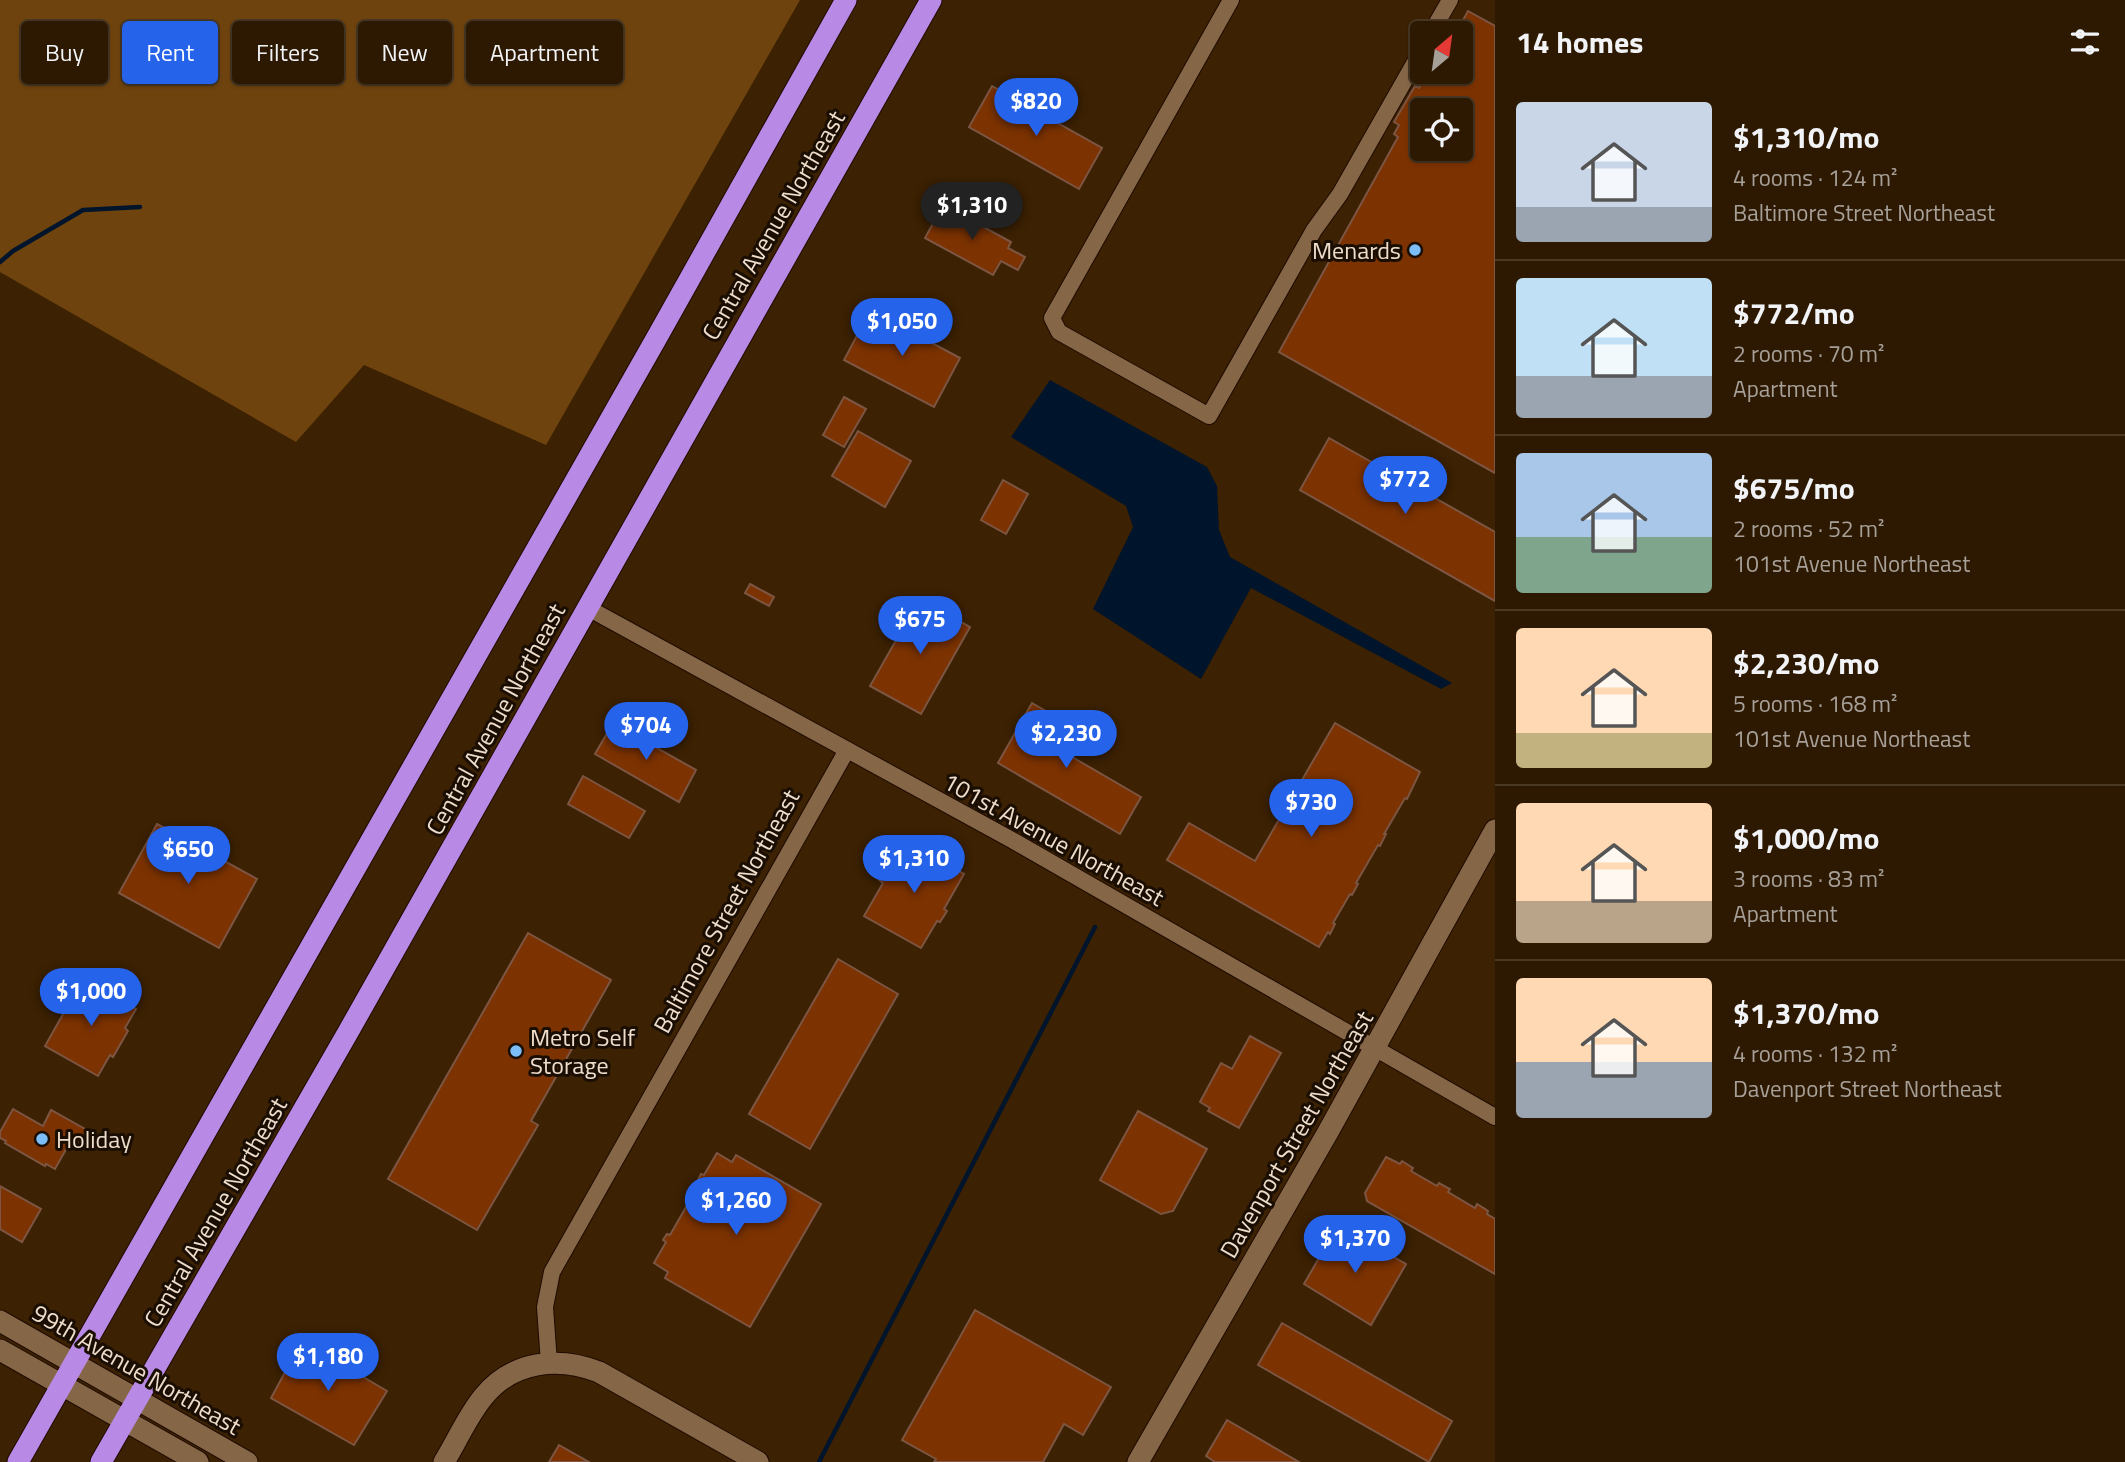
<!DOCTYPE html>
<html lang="en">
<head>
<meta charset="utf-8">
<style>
  :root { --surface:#2d1902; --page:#392611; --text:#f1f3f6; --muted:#a7a099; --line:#483824; --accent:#2563eb }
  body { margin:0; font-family:"Titillium Web",sans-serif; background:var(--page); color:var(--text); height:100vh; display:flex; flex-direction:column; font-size:26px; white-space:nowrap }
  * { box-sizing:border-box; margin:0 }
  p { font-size:23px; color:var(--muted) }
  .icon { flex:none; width:38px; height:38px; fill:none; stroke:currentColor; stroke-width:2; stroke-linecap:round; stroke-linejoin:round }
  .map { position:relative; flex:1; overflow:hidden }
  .details { display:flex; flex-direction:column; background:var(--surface); width:630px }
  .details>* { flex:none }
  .banner { position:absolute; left:21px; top:21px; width:665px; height:63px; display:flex; gap:14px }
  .needle { width:46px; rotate:29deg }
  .tools { position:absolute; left:1410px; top:21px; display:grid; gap:14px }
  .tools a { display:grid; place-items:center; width:63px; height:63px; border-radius:7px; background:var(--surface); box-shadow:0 2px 5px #0004,0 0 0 2px var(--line); font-size:35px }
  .price { position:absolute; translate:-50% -60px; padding:0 16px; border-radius:24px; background:var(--accent); color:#fff; font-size:23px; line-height:46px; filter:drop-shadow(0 2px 4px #0008) }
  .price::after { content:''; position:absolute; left:50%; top:42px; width:21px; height:16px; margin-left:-10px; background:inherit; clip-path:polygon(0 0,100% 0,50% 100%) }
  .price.current { background:#222; color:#fff }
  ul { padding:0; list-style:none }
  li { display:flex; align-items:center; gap:21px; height:175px; padding:0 21px }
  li+li { border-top:2px solid var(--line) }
  li span { display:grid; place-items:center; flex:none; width:196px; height:140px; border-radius:7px; color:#555 }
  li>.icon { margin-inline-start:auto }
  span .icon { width:84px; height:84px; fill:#fffc; stroke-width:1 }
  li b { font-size:30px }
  h2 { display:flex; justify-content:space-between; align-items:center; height:84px; padding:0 21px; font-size:30px }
  .chip { padding:0 24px; border-radius:7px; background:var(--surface); box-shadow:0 2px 5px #0004,0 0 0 2px var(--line); font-size:24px; line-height:63px }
  .chip.current { background:var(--accent); color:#fff }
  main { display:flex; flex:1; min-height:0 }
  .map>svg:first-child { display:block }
  .forest { fill:#6e430e }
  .water { fill:#00152c }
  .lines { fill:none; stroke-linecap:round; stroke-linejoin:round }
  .stream { stroke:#00152c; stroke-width:4.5 }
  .building { fill:#7c3201; stroke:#7c5543; stroke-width:2; fill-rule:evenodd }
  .street-casing { stroke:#1f0b00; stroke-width:18 }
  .secondary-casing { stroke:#1f0b00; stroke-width:23 }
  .highway-casing { stroke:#1f0b00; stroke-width:23 }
  .street { stroke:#856748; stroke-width:16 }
  .secondary { stroke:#856748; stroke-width:21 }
  .highway { stroke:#b88ae6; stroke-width:21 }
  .poi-dot { fill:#7bbef8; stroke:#1a0e03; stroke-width:2.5 }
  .labels { text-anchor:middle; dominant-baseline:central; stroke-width:6; stroke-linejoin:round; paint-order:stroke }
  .street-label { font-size:24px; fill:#efddcc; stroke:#1a0e03 }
  .poi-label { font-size:24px; fill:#efddcc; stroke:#1a0e03; text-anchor:start }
</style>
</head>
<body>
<main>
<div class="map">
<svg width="1495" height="1462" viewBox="0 0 1495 1462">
  <rect width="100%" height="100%" fill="#3c2102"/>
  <polygon class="forest" points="0,0 800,0 546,445 364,365 296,442 0,272"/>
  <polygon class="water" points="1050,380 1207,467 1217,486 1219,530 1230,557 1452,683 1441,689 1251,588 1201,679 1093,609 1133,527 1126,506 1011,437"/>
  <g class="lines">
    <g class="stream">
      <polyline points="0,262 13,251 83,210 140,207"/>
      <polyline points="819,1462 1095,927"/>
    </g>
  </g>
  <g class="building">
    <path d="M1468 11 1495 26V473L1279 352 1398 137 1394 134 1399 125 1394 122 1415 86 1419 88 1425 78 1429 81 1434 72H1461V33H1456ZM1423 110H1461V149H1423Z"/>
    <polygon points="992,86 1102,148 1079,189 969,127"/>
    <polygon points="943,205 1011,242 1008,248 1025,257 1018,270 1001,261 993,275 925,238"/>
    <polygon points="871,309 896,322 898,317 916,327 913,333 960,358 934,407 844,360"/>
    <polygon points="844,397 866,409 844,447 823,435"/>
    <polygon points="858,431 911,461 885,507 832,476"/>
    <polygon points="1329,438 1495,532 1495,601 1300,490"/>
    <polygon points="1003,480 1028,494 1006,534 981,520"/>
    <polygon points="750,584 774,597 769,606 745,593"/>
    <polygon points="920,598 970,627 921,714 870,686"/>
    <polygon points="1032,703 1080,731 1067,754 1141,797 1120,834 998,763"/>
    <polygon points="613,723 696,770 679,802 595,754"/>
    <polygon points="1335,723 1420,772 1407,799 1405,798 1384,834 1386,834 1380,846 1378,845 1356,883 1358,884 1352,895 1350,894 1333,923 1335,924 1330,934 1328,932 1319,947 1167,860 1189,823 1255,861"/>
    <polygon points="583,776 645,811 629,838 568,804"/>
    <polygon points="157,824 257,879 219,948 119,893"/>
    <polygon points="907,842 964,874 944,909 947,911 940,922 937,921 921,948 864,916 883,883 879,880 883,873 887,875"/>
    <polygon points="528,933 611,980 531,1121 538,1125 477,1230 388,1179"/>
    <polygon points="838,959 898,994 810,1149 749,1114"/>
    <polygon points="83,979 136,1009 125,1028 128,1031 113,1057 110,1055 98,1076 45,1046"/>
    <polygon points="1250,1036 1281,1053 1239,1128 1208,1111 1210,1108 1200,1102 1221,1063 1232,1069"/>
    <polygon points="13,1109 43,1126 51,1110 87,1130 81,1140 85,1142 82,1148 78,1145 77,1148 69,1144 55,1169 46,1164 45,1166 5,1143 6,1141 0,1138 0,1132"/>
    <polygon points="1138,1111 1207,1149 1173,1211 1161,1214 1100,1180"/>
    <polygon points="717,1153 732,1162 736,1155 821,1204 750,1327 665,1278 668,1272 654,1263 666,1242 663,1240 667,1234 670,1235 701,1181 698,1180 701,1174 704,1175"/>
    <polygon points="1386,1157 1400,1164 1402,1161 1413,1168 1411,1171 1437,1186 1439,1183 1450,1189 1448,1192 1475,1208 1477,1204 1488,1211 1487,1214 1495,1219 1495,1274 1367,1201 1365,1193"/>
    <polygon points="0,1186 41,1209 22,1242 0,1229"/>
    <polygon points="1338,1225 1406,1264 1371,1325 1304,1284"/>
    <polygon points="975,1310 1111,1387 1083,1435 1064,1424 1043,1462 934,1462 936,1459 902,1440"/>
    <polygon points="1282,1323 1452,1421 1429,1462 1258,1365"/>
    <polygon points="302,1341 387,1391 354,1445 271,1398"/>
    <polygon points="1227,1420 1299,1462 1215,1462 1206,1456"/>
    <polygon points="559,1445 589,1462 549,1462"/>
  </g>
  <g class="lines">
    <g class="street-casing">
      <g id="street">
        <polyline points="1231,0 1052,318 1059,332 1209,416 1314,230 1340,194 1423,48"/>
        <polyline points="1431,33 1450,0"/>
        <polyline points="588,608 1012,840 1495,1117"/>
        <polyline points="549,1363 545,1307 552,1272 847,750"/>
      </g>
    </g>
    <g class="secondary-casing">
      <g id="secondary">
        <polyline points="0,1321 247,1462"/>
        <polyline points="0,1350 198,1462"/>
        <path d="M444 1462C457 1441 468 1415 484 1396 513 1361 558 1356 599 1372L758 1462"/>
        <polyline points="1138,1462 1328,1132 1495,830"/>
      </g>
    </g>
    <g class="highway-casing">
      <g id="highway">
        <polyline points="18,1462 656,339 846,0"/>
        <polyline points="101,1462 347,1034 931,0"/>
      </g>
    </g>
    <use href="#street" class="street"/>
    <use href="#secondary" class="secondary"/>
    <use href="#highway" class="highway"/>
  </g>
  <g class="poi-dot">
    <circle cx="1415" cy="250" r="7"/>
    <circle cx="516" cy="1051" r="7"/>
    <circle cx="42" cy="1139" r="7"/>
  </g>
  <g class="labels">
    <g class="street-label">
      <text transform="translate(773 225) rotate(-60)">Central Avenue Northeast</text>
      <text transform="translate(495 719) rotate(-61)">Central Avenue Northeast</text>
      <text transform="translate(1054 839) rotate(29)">101st Avenue Northeast</text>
      <text transform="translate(726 911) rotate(-61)">Baltimore Street Northeast</text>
      <text transform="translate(1296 1134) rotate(-60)">Davenport Street Northeast</text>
      <text transform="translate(215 1212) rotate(-60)">Central Avenue Northeast</text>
      <text transform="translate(137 1369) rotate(30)">99th Avenue Northeast</text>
    </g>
    <g class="poi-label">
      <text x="1401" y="250" text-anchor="end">Menards</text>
      <text x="530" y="1037">Metro Self<tspan x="530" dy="28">Storage</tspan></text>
      <text x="56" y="1139">Holiday</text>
    </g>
  </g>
</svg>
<div class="tools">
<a><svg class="needle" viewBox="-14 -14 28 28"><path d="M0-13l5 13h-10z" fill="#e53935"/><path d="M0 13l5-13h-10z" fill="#a7a099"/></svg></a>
<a><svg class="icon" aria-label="locate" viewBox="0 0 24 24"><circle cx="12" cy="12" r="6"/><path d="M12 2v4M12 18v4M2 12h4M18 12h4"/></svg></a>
</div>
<b class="price" style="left:1036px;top:138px">$820</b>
<b class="price current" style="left:972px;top:242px">$1,310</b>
<b class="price" style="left:902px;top:358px">$1,050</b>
<b class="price" style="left:1405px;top:516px">$772</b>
<b class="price" style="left:920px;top:656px">$675</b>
<b class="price" style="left:646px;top:762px">$704</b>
<b class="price" style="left:1066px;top:770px">$2,230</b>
<b class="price" style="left:1311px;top:839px">$730</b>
<b class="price" style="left:188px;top:886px">$650</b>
<b class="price" style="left:914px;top:895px">$1,310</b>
<b class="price" style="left:91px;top:1028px">$1,000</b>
<b class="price" style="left:736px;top:1237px">$1,260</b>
<b class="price" style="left:1355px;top:1275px">$1,370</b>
<b class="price" style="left:328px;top:1393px">$1,180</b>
<div class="banner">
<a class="chip">Buy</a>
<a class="chip current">Rent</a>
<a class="chip">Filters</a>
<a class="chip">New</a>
<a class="chip">Apartment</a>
</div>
</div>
<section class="details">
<h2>14 homes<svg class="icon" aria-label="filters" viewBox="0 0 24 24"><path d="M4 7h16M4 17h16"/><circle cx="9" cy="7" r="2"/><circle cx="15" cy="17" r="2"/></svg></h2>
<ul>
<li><span style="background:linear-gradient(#c9d6e8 75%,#9aa5b1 0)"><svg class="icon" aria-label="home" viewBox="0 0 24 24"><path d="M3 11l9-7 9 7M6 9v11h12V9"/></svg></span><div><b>$1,310/mo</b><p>4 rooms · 124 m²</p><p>Baltimore Street Northeast</p></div></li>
<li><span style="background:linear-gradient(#bfe0f5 70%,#9aa5b1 0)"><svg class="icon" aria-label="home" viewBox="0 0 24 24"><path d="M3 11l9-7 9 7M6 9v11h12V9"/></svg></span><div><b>$772/mo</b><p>2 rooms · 70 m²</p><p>Apartment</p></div></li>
<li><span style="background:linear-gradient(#a9c7e8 60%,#7fa58c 0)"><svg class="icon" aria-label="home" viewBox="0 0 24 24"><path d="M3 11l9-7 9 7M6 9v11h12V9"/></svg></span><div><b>$675/mo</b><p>2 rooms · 52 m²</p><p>101st Avenue Northeast</p></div></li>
<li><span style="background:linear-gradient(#ffd9b3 75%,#c2b280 0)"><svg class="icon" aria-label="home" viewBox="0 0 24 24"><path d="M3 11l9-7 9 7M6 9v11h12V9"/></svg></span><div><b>$2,230/mo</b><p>5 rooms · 168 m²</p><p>101st Avenue Northeast</p></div></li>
<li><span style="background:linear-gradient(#ffd9b3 70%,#b9a48a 0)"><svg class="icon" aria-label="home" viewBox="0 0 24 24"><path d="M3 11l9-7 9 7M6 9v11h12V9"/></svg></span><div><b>$1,000/mo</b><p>3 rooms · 83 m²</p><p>Apartment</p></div></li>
<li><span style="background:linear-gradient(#ffd9b3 60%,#9aa5b1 0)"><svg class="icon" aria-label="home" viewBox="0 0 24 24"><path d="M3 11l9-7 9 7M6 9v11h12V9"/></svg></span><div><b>$1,370/mo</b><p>4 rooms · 132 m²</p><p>Davenport Street Northeast</p></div></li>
</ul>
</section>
</main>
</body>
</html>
